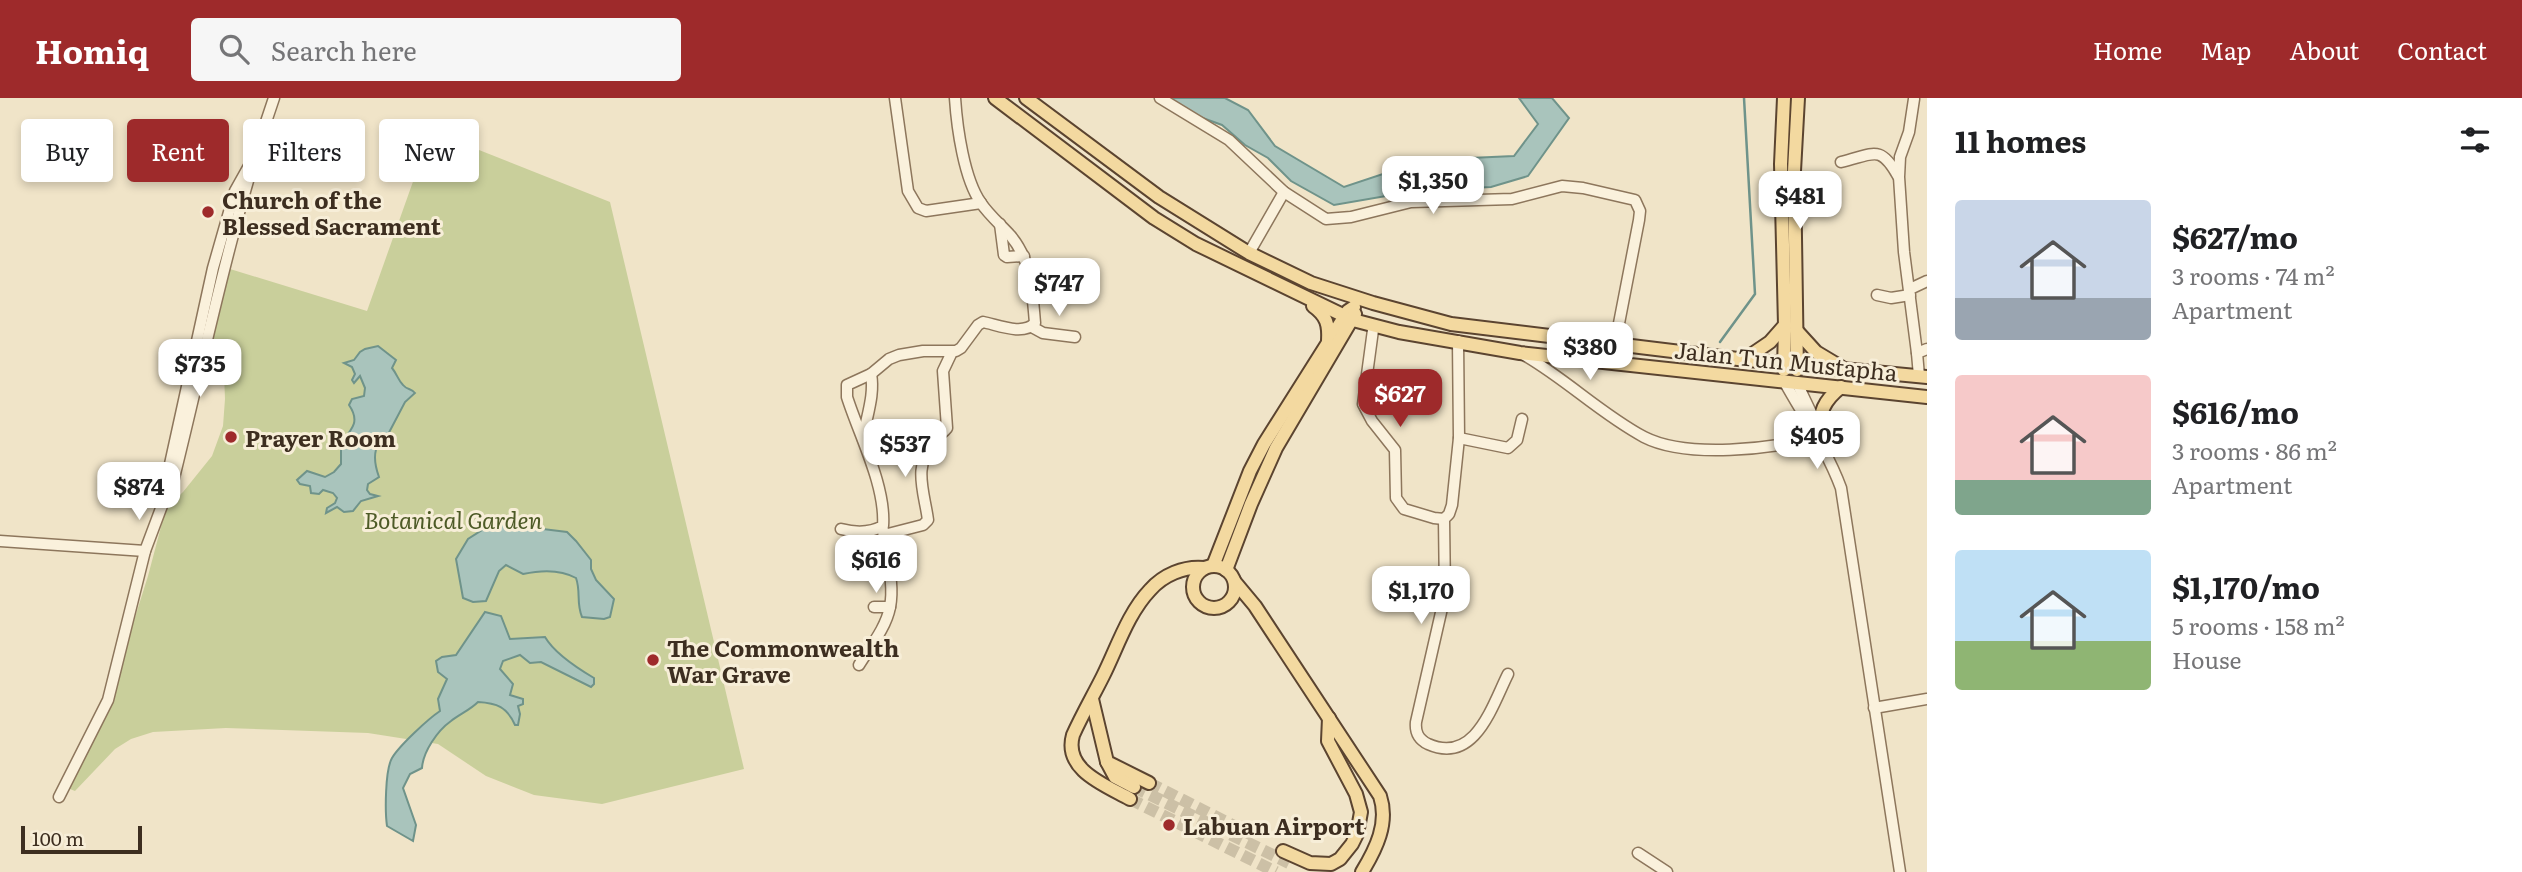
<!DOCTYPE html>
<html lang="en">
<head>
<meta charset="utf-8">
<style>
  :root { --surface:#fff; --page:#f6f6f6; --text:#202124; --muted:#757577; --accent:#9e2a2b }
  body { margin:0; font-family:Literata,serif; background:var(--page); color:var(--text); height:100vh; display:flex; flex-direction:column; font-size:26px; white-space:nowrap }
  * { box-sizing:border-box; margin:0 }
  p { font-size:23px; color:var(--muted) }
  .icon { flex:none; width:38px; height:38px; fill:none; stroke:currentColor; stroke-width:2; stroke-linecap:round; stroke-linejoin:round }
  .map { position:relative; flex:1; overflow:hidden }
  .details { display:flex; flex-direction:column; background:var(--surface); width:595px }
  .details>* { flex:none }
  .banner { position:absolute; left:21px; top:21px; width:665px; height:63px; display:flex; gap:14px }
  .scale { position:absolute; left:21px; bottom:18px; width:121px; box-sizing:border-box; padding-left:7px; border:4px solid #3d2e20; border-top:0; font-size:19px; line-height:24px; white-space:nowrap; color:#3d2e20; -webkit-text-stroke:5px #f7eed8; paint-order:stroke }
  .price { position:absolute; translate:-50% -60px; padding:0 16px; border-radius:14px; background:#fff; color:#222; font-size:23px; line-height:46px; filter:drop-shadow(0 2px 4px #0008) }
  .price::after { content:''; position:absolute; left:50%; top:42px; width:21px; height:16px; margin-left:-10px; background:inherit; clip-path:polygon(0 0,100% 0,50% 100%) }
  .price.selected { background:var(--accent); color:#fff }
  ul { padding:0; list-style:none }
  li { display:flex; align-items:center; gap:21px; height:175px; padding:0 28px }
  li span { display:grid; place-items:center; flex:none; width:196px; height:140px; border-radius:7px; color:#555 }
  li>.icon { margin-inline-start:auto }
  span .icon { width:84px; height:84px; fill:#fffc; stroke-width:1 }
  li b { font-size:30px }
  h2 { display:flex; justify-content:space-between; align-items:center; height:84px; padding:0 28px; font-size:30px }
  .pill { padding:0 24px; border-radius:7px; background:var(--surface); box-shadow:0 4px 10px #0003; font-size:24px; line-height:63px }
  .pill.selected { background:var(--accent); color:#fff }
  header { display:flex; align-items:center; gap:42px; box-sizing:border-box; height:98px; padding:0 35px; background:var(--accent); color:#fff }
  header strong { font-size:33px }
  nav { display:flex; gap:38px; margin-inline-start:auto; font-size:24px }
  .search { width:490px; height:63px; background:var(--page); display:flex; align-items:center; gap:18px; box-sizing:border-box; padding:0 24px; border-radius:7px; color:var(--muted); font-size:26px }
  main { display:flex; flex:1; min-height:0 }
  .map>svg:first-child { display:block }
  .green { fill:#c9cf9b }
  .water { fill:#a9c4bc; stroke:#6f938a; stroke-width:2 }
  .lines { fill:none; stroke-linecap:round; stroke-linejoin:round }
  .stream { stroke:#6f938a; stroke-width:2.5 }
  .major-tunnel { stroke:#ccc0a6; stroke-width:12; stroke-dasharray:12 6; stroke-linecap:butt }
  .minor-casing { stroke:#8d765c; stroke-width:13 }
  .major-casing { stroke:#5b4430; stroke-width:16 }
  .minor { stroke:#faf1dc; stroke-width:10 }
  .major { stroke:#f3d9a0; stroke-width:12 }
  .poi-dot { fill:#9e2a2b; stroke:#f7eed8; stroke-width:2.5 }
  .labels { text-anchor:middle; dominant-baseline:central; stroke-width:6; stroke-linejoin:round; paint-order:stroke }
  .poi-label { font-size:23px; font-weight:bold; fill:#3d2e20; stroke:#f7eed8; text-anchor:start }
  .street-label { font-size:23px; fill:#3d2e20; stroke:#f7eed8 }
  .park-label { font-size:23px; font-style:italic; fill:#4d5a26; stroke:#f7eed8 }
</style>
</head>
<body>
<header>
<strong>Homiq</strong>
<div class="search"><svg class="icon" aria-label="search" viewBox="0 0 24 24"><circle cx="10" cy="10" r="6"/><path d="M15 15l6 6"/></svg>Search here</div>
<nav><a>Home</a><a>Map</a><a>About</a><a>Contact</a></nav>
</header>
<main>
<div class="map">
<svg width="1927" height="774" viewBox="0 0 1927 774">
  <rect width="100%" height="100%" fill="#f0e4c8"/>
  <polygon class="green" points="431,33 610,104 744,671 602,706 534,697 486,678 438,646 368,635 226,630 153,634 131,641 115,651 75,693 65,689 102,624 148,478 166,410 183,394 212,358 223,328 225,301 224,276 220,261 210,247 230,171 367,213"/>
  <g class="water">
    <polygon points="1168,0 1225,0 1248,12 1275,48 1344,89 1425,62 1514,58 1538,26 1519,0 1552,0 1569,20 1528,78 1491,89 1415,93 1334,107 1291,83 1268,60 1245,47 1222,27 1186,14"/>
    <path d="M378 248 396 262 392 270C397 276 398 282 403 287 407 292 411 290 415 295L405 304 384 344 379 345C373 354 375 368 379 379L368 386 367 392 370 396 378 398 361 403 353 413 344 414 337 409 326 415 327 410 335 405 337 400 333 395 323 392 319 396 311 395 310 388 300 386 297 382 307 373 325 379 334 374 341 366V345C353 330 360 323 349 307L352 301 364 298 365 290 360 278 354 285 352 282 355 276 352 269 344 265 354 262 360 254 365 251Z"/>
    <path d="M522 421 540 433 543 431 567 434 576 443 591 462V471L596 482 614 501 610 519 604 521 582 519C576 505 581 494 576 480 560 471 541 472 523 476L506 467 499 473 486 503 473 504 463 500 456 461 468 441 498 422 509 427Z"/>
    <path d="M485 514 501 518 510 541 545 539C555 556 577 570 594 580V586L591 589 541 564 530 565 520 557 503 563 500 571 513 586 510 597 523 601V606L518 608 520 616 518 627H515C507 609 497 605 478 604 470 612 460 616 451 623 437 633 423 654 422 670L410 676 403 690 416 727 413 743 387 728C385 714 385 672 392 660 399 648 428 621 440 613L438 601 447 581 438 574 436 563 442 559 456 557Z"/>
  </g>
  <g class="lines">
    <polyline class="stream" points="1720,244 1755,196 1744,0"/>
    <g class="major-tunnel">
      <polyline points="1149,685 1252,737"/>
      <polyline points="1134,689 1289,765"/>
      <polyline points="1130,701 1276,774"/>
    </g>
    <g class="minor-casing">
      <g id="minor">
        <polyline points="895,0 908,93 918,110 926,113 981,105"/>
        <polyline points="1160,0 1229,42 1284,94 1326,121 1351,119 1411,104 1512,101 1562,88 1583,90 1635,102 1640,113 1639,122 1615,246"/>
        <polyline points="1914,1 1909,34 1900,59 1899,79 1904,154 1917,255"/>
        <path d="M1841 64C1874 56 1880 46 1898 78"/>
        <polyline points="1000,126 1004,157 1007,159 1024,158"/>
        <polyline points="1249,155 1284,94"/>
        <polyline points="1910,191 1927,183"/>
        <polyline points="1877,197 1891,200 1910,197"/>
        <polyline points="1032,229 1043,235 1075,239"/>
        <polyline points="1373,232 1363,306 1372,323 1395,352 1396,400 1404,411 1434,420 1444,421"/>
        <path d="M1458 243 1459 340 1452 407 1449 416 1444 421 1445 497 1416 624C1415 634 1418 641 1428 646 1475 667 1492 608 1508 576"/>
        <path d="M1524 257C1566 281 1601 316 1644 339 1687 361 1772 351 1818 339"/>
        <polyline points="1919,278 1917,255 1927,251"/>
        <path d="M1784 283C1804 319 1827 352 1841 390L1900 774"/>
        <polyline points="1797,285 1815,323 1817,333"/>
        <polyline points="1459,340 1508,350 1517,342 1522,321"/>
        <path d="M863 341C866 319 875 298 871 276"/>
        <polyline points="163,398 213,170 235,93 249,68"/>
        <path d="M841 431C856 435 870 435 883 428 886 388 859 337 847 299V287L871 276 889 261 899 257 923 253H956L961 250 978 227 983 224C998 227 1023 238 1035 225 1032 192 1032 163 1010 137 1001 127 989 117 981 105 964 81 957 30 955 0"/>
        <path d="M884 437 923 427 928 422C924 392 912 369 935 341 939 337 944 334 947 330L943 273 952 254"/>
        <polyline points="0,443 145,453"/>
        <polyline points="874,509 890,509"/>
        <path d="M859 567C870 549 886 530 890 509 895 483 885 457 883 432"/>
        <polyline points="1874,610 1927,601"/>
        <path d="M59 699 108 602 145 453 163 405 173 384C205 255 231 125 274 0"/>
        <polyline points="1638,755 1667,774"/>
      </g>
    </g>
    <g class="major-casing">
      <g id="major">
        <polyline points="995,0 1154,120 1196,146 1353,222 1399,234 1520,255 1927,299"/>
        <polyline points="1026,0 1159,99 1249,155 1311,185 1373,205 1451,226 1738,261 1927,279"/>
        <path d="M1313 208C1327 218 1329 227 1328 243"/>
        <polyline points="1796,232 1816,254 1841,269"/>
        <polyline points="1745,261 1770,244 1785,227"/>
        <polyline points="1784,272 1785,227 1781,66 1784,0"/>
        <polyline points="1797,272 1794,73 1798,0"/>
        <path d="M1818 339C1821 314 1821 305 1841 289"/>
        <circle cx="1214" cy="489" r="21"/>
        <polyline points="1213,468 1250,373 1264,346 1348,213 1354,209"/>
        <polyline points="1226,472 1251,406 1276,350 1355,216"/>
        <path d="M1235 484 1255 508 1380 698C1389 725 1376 751 1362 774"/>
        <polyline points="1092,601 1107,664 1149,685"/>
        <polyline points="1107,664 1115,679 1134,689"/>
        <path d="M1130 701C1105 687 1063 672 1073 637 1082 617 1093 598 1103 578 1117 550 1128 515 1150 492 1163 477 1184 468 1204 470"/>
        <polyline points="1283,753 1310,765 1331,766 1340,761 1352,746 1357,736 1361,714 1356,696 1328,643 1329,620"/>
      </g>
    </g>
    <use href="#minor" class="minor"/>
    <use href="#major" class="major"/>
  </g>
  <g class="poi-dot">
    <circle cx="208" cy="114" r="7"/>
    <circle cx="231" cy="339" r="7"/>
    <circle cx="653" cy="562" r="7"/>
    <circle cx="1169" cy="727" r="7"/>
  </g>
  <g class="labels">
    <g class="poi-label">
      <text x="222" y="101">Church of the<tspan x="222" dy="26">Blessed Sacrament</tspan></text>
      <text x="245" y="339">Prayer Room</text>
      <text x="667" y="549">The Commonwealth<tspan x="667" dy="26">War Grave</tspan></text>
      <text x="1183" y="727">Labuan Airport</text>
    </g>
    <g class="street-label">
      <text transform="translate(1786 262) rotate(6)">Jalan Tun Mustapha</text>
    </g>
    <g class="park-label">
      <text x="453" y="421">Botanical Garden</text>
    </g>
  </g>
</svg>
<div class="scale">100 m</div>
<b class="price" style="left:1433px;top:118px">$1,350</b>
<b class="price" style="left:1800px;top:133px">$481</b>
<b class="price" style="left:1059px;top:220px">$747</b>
<b class="price" style="left:1590px;top:284px">$380</b>
<b class="price" style="left:200px;top:301px">$735</b>
<b class="price selected" style="left:1400px;top:331px">$627</b>
<b class="price" style="left:1817px;top:373px">$405</b>
<b class="price" style="left:905px;top:381px">$537</b>
<b class="price" style="left:139px;top:424px">$874</b>
<b class="price" style="left:876px;top:497px">$616</b>
<b class="price" style="left:1421px;top:528px">$1,170</b>
<div class="banner">
<a class="pill">Buy</a>
<a class="pill selected">Rent</a>
<a class="pill">Filters</a>
<a class="pill">New</a>
</div>
</div>
<section class="details">
<h2>11 homes<svg class="icon" aria-label="filters" viewBox="0 0 24 24"><path d="M4 7h16M4 17h16"/><circle cx="9" cy="7" r="2"/><circle cx="15" cy="17" r="2"/></svg></h2>
<ul>
<li><span style="background:linear-gradient(#c9d6e8 70%,#9aa5b1 0)"><svg class="icon" aria-label="home" viewBox="0 0 24 24"><path d="M3 11l9-7 9 7M6 9v11h12V9"/></svg></span><div><b>$627/mo</b><p>3 rooms · 74 m²</p><p>Apartment</p></div></li>
<li><span style="background:linear-gradient(#f6c9c9 75%,#7fa58c 0)"><svg class="icon" aria-label="home" viewBox="0 0 24 24"><path d="M3 11l9-7 9 7M6 9v11h12V9"/></svg></span><div><b>$616/mo</b><p>3 rooms · 86 m²</p><p>Apartment</p></div></li>
<li><span style="background:linear-gradient(#bfe0f5 65%,#8fb573 0)"><svg class="icon" aria-label="home" viewBox="0 0 24 24"><path d="M3 11l9-7 9 7M6 9v11h12V9"/></svg></span><div><b>$1,170/mo</b><p>5 rooms · 158 m²</p><p>House</p></div></li>
</ul>
</section>
</main>
</body>
</html>
